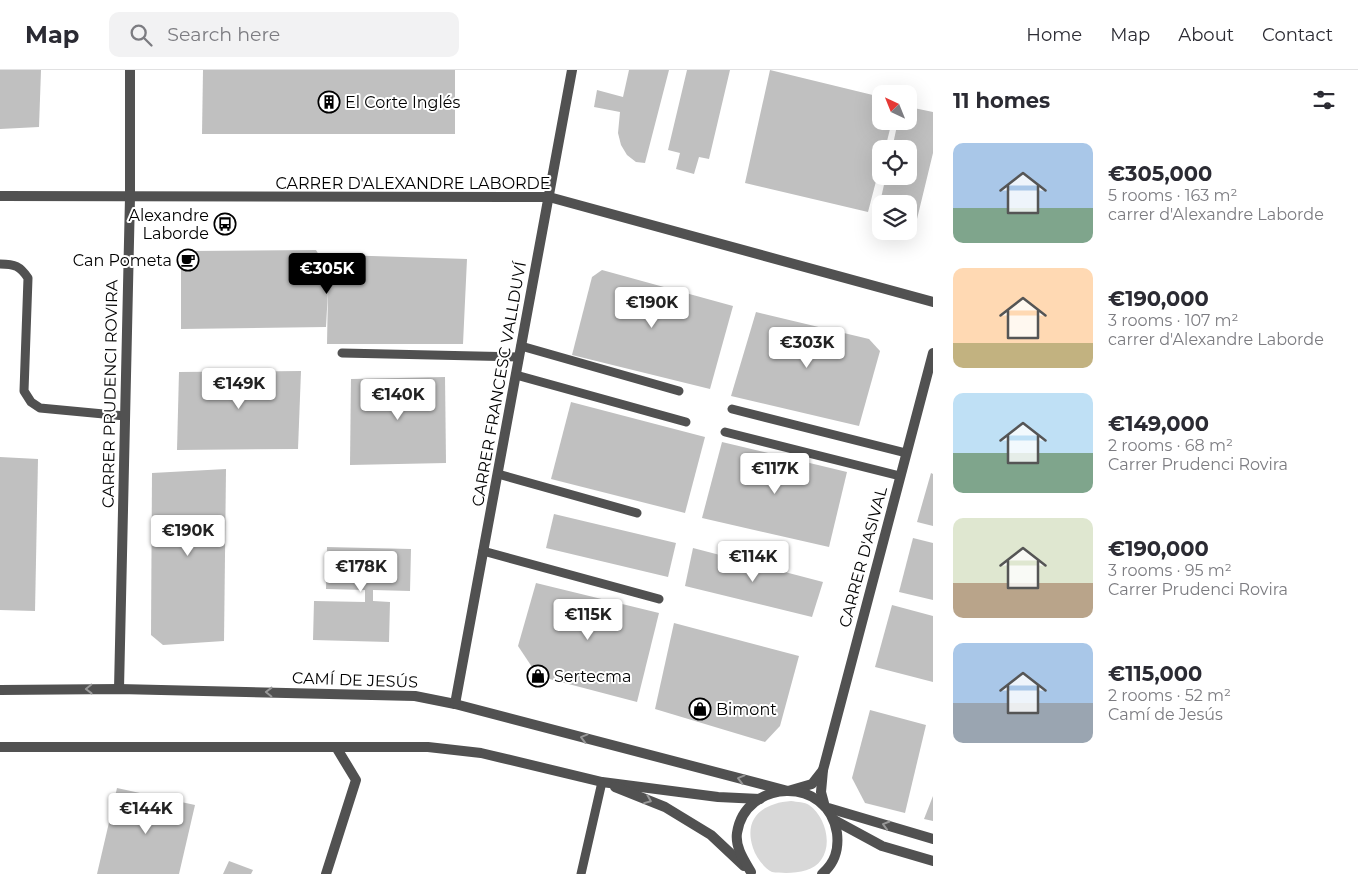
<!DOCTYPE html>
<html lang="en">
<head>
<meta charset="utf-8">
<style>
  :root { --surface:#fff; --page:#f2f2f3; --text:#2b2b33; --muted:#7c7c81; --line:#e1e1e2; --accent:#000 }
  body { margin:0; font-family:Montserrat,sans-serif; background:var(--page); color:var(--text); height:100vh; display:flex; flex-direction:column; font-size:19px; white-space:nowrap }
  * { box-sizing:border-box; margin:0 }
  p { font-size:16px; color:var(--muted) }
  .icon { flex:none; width:28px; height:28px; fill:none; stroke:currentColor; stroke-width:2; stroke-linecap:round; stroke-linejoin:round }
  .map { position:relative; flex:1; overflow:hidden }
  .details { display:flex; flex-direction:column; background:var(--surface); width:425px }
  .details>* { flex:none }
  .needle { width:32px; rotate:317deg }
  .buttons { position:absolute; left:872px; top:15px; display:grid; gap:10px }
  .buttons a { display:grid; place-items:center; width:45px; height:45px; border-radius:10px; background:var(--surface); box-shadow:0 5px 20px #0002; font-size:25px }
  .price { position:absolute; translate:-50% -42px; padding:0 11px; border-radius:5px; background:#fff; color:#222; font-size:16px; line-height:32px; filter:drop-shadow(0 1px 2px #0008) }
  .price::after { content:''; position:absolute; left:50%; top:30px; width:15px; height:11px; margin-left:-8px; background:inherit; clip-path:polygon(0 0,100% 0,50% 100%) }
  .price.current { background:var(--accent); color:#fff }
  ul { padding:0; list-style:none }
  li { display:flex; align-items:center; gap:15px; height:125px; padding:0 20px }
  li span { display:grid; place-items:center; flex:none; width:140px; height:100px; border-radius:10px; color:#555 }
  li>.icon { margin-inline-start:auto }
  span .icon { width:60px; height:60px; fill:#fffc; stroke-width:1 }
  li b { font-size:21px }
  h2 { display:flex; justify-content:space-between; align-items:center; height:60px; padding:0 20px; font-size:21px }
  header { display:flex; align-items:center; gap:30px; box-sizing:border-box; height:70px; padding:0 25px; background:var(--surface); border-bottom:1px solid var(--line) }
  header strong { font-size:24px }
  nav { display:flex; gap:28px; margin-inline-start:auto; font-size:18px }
  .search { width:350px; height:45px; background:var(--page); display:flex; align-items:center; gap:12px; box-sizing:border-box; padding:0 18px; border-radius:10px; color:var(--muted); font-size:19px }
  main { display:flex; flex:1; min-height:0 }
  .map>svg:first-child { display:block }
  .green { fill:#d8d8d8 }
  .building { fill:#c0c0c0 }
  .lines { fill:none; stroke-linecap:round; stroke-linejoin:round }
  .service { stroke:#515151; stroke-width:9 }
  .minor { stroke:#515151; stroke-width:10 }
  .tertiary { stroke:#515151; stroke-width:10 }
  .oneway { stroke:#979797 }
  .labels { text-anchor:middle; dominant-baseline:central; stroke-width:4; stroke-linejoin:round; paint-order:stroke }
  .poi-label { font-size:16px; fill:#000; stroke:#fff; text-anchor:start }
  .street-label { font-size:16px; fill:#000; stroke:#fff }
</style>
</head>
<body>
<header>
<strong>Map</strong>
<div class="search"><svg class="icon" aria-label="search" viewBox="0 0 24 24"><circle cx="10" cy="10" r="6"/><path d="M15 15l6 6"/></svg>Search here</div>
<nav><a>Home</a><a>Map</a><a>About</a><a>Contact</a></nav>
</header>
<main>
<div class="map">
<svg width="933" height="804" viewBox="0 0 933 804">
  <rect width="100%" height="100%" fill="#fff"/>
  <path class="green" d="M791 731C797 732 805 732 809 735 825 746 833 774 821 790 812 804 787 804 772 802 763 797 756 787 753 778 743 748 763 733 791 731Z"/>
  <g class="building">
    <polygon points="0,0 41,0 39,57 0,59"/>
    <polygon points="203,0 455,0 455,64 202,64"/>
    <polygon points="629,0 669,0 645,93 636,92 627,85 621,75 618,63 620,42 594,37 597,20 623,27"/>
    <polygon points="687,0 730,0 709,89 699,87 694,104 676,99 680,83 668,80"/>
    <polygon points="770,0 881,27 881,51 892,51 885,79 881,79 881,92 868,142 745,113"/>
    <polygon points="909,37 933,42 933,83 917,149 909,153 909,134 881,134 881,151 876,150 886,106 909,106 909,79 892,79 898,51 909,51"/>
    <polygon points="316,180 328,200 340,185 467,189 463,274 327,274 328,221 326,257 181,259 181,192 191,181"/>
    <polygon points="602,200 733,236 710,319 572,285 592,207"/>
    <polygon points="756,242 869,269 880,281 859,356 731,326"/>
    <polygon points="301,301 298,379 177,380 179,302"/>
    <polygon points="445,307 446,393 350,395 351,309"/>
    <polygon points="571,332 705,367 685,443 551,409"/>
    <polygon points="722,372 847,402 829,477 702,448"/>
    <polygon points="0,387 38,389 35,541 0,540"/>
    <polygon points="226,399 224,571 163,575 151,565 152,403"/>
    <polygon points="931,403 933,404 933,456 917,452"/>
    <polygon points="554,444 676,473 668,507 546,478"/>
    <polygon points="913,468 933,473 933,530 899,522"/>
    <polygon points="327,477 411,479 410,521 373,520 373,531 390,532 389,572 313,570 314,531 365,532 365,520 326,519"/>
    <polygon points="693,478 823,512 812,547 685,516"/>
    <polygon points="536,513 659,543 637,632 538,606 518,576"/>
    <polygon points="892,535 933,546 933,612 875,597"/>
    <polygon points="674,553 799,586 780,656 765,672 655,639"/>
    <polygon points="870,640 926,655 905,743 865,733 852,708"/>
    <polygon points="117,718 195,735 179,804 97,804"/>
    <polygon points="933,726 933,751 924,749"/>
    <polygon points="229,791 253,800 251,804 223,804"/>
  </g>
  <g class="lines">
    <g class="service">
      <path d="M0 194C15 194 20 196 28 208L24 321 31 332 40 338 125 346"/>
      <polyline points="521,276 679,321"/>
      <polyline points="342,283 519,287"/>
      <polyline points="516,305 686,352"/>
      <polyline points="732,339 906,383"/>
      <polyline points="725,362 900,406"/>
      <polyline points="498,404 637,443"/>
      <polyline points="483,481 659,529"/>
      <polyline points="581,804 602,712"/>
    </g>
    <g class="minor">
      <polyline points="0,126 549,127 933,232"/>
      <polyline points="933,283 823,700 821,722 825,737 933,769"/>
      <polyline points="119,619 130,127 130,0"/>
      <polyline points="0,620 119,619 415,626 455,634 788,721 812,714 823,700"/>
      <polyline points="455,634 572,0"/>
      <polyline points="326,804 356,710 336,677"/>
    </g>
    <g class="tertiary">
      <polyline points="0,677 428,677 481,683 602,712 718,727 760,729"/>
      <polyline points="615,717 665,737 711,765 744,796"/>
      <polyline points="834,750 882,776 933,791"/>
      <path d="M751 802C744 790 735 777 737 763 745 709 828 705 837 763 839 780 835 793 822 804"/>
    </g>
  </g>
  <defs><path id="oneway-chevron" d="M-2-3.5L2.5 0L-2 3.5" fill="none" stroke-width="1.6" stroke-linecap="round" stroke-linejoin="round" transform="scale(1.25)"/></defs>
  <g class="oneway">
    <use href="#oneway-chevron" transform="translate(89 619) rotate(179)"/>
    <use href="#oneway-chevron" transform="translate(269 622) rotate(-179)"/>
    <use href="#oneway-chevron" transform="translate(584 668) rotate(-165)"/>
    <use href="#oneway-chevron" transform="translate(741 709) rotate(-165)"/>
    <use href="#oneway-chevron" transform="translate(648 730) rotate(22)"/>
    <use href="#oneway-chevron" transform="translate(886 755) rotate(-164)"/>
  </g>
  <defs>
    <g id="building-ring" transform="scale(1.125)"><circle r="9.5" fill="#fff" stroke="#000" stroke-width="1.5"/><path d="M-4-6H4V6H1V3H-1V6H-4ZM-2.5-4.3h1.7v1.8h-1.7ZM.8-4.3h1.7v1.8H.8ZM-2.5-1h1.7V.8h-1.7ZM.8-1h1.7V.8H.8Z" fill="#000"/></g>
    <g id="bus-ring" transform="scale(1.125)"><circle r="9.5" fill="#fff" stroke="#000" stroke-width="1.5"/><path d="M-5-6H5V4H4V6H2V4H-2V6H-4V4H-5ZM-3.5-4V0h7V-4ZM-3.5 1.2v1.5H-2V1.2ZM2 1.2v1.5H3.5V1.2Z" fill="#000"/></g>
    <g id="cafe-ring" transform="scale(1.125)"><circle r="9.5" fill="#fff" stroke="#000" stroke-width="1.5"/><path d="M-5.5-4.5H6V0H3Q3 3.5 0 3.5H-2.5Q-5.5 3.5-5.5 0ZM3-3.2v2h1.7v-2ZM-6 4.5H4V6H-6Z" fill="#000"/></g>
    <g id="shop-ring" transform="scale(1.125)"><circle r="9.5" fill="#fff" stroke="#000" stroke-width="1.5"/><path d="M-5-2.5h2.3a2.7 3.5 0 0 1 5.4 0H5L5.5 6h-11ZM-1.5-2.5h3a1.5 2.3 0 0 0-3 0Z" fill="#000"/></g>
  </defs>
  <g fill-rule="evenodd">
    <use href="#building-ring" x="329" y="32"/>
    <use href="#bus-ring" x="225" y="154"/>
    <use href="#cafe-ring" x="188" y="190"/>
    <use href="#shop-ring" x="538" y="606"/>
    <use href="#shop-ring" x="700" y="639"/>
  </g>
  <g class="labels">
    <g class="poi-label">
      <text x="345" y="32">El Corte Inglés</text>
      <text x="209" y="145" text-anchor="end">Alexandre<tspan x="209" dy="18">Laborde</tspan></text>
      <text x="172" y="190" text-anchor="end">Can Pometa</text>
      <text x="554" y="606">Sertecma</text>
      <text x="716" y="639">Bimont</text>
    </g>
    <g class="street-label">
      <text x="413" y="113">CARRER D'ALEXANDRE LABORDE</text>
      <text transform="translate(499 314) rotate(-80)">CARRER FRANCESC VALLDUVÍ</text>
      <text transform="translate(110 324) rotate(-89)">CARRER PRUDENCI ROVIRA</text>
      <text transform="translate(863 487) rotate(-75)">CARRER D'ASIVAL</text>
      <text transform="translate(355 610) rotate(2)">CAMÍ DE JESÚS</text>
    </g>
  </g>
</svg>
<div class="buttons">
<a><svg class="needle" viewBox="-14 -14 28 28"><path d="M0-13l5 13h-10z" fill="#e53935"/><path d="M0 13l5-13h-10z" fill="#7c7c81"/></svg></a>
<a><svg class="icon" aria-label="locate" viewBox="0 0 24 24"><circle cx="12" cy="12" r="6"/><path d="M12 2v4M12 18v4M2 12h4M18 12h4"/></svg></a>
<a><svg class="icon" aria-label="layers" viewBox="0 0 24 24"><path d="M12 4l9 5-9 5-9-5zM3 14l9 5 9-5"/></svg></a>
</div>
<b class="price current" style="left:327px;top:225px">€305K</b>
<b class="price" style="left:652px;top:259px">€190K</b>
<b class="price" style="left:807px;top:299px">€303K</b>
<b class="price" style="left:239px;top:340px">€149K</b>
<b class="price" style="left:398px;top:351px">€140K</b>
<b class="price" style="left:775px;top:425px">€117K</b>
<b class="price" style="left:188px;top:487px">€190K</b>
<b class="price" style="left:753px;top:513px">€114K</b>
<b class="price" style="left:361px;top:523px">€178K</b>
<b class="price" style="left:588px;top:571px">€115K</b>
<b class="price" style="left:146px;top:765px">€144K</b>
</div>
<section class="details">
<h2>11 homes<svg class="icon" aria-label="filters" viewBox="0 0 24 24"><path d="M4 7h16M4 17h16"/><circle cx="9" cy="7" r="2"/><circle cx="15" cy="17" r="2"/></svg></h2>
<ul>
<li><span style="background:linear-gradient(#a9c7e8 65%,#7fa58c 0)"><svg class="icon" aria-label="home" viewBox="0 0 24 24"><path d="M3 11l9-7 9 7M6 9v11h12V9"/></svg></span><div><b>€305,000</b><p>5 rooms · 163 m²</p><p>carrer d'Alexandre Laborde</p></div></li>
<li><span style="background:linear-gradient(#ffd9b3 75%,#c2b280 0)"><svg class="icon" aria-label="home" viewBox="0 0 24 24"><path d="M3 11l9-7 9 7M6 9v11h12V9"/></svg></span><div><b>€190,000</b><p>3 rooms · 107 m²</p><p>carrer d'Alexandre Laborde</p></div></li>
<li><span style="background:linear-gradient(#bfe0f5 60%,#7fa58c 0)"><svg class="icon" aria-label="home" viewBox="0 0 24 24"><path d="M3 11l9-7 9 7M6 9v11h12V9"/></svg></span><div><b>€149,000</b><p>2 rooms · 68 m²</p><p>Carrer Prudenci Rovira</p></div></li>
<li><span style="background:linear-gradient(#dfe7d0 65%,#b9a48a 0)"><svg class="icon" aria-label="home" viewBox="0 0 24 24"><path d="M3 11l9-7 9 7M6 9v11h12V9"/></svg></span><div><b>€190,000</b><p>3 rooms · 95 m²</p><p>Carrer Prudenci Rovira</p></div></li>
<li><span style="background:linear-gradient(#a9c7e8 60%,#9aa5b1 0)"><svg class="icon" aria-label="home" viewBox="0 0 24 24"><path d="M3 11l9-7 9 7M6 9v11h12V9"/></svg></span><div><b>€115,000</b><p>2 rooms · 52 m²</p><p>Camí de Jesús</p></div></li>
</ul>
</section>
</main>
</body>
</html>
